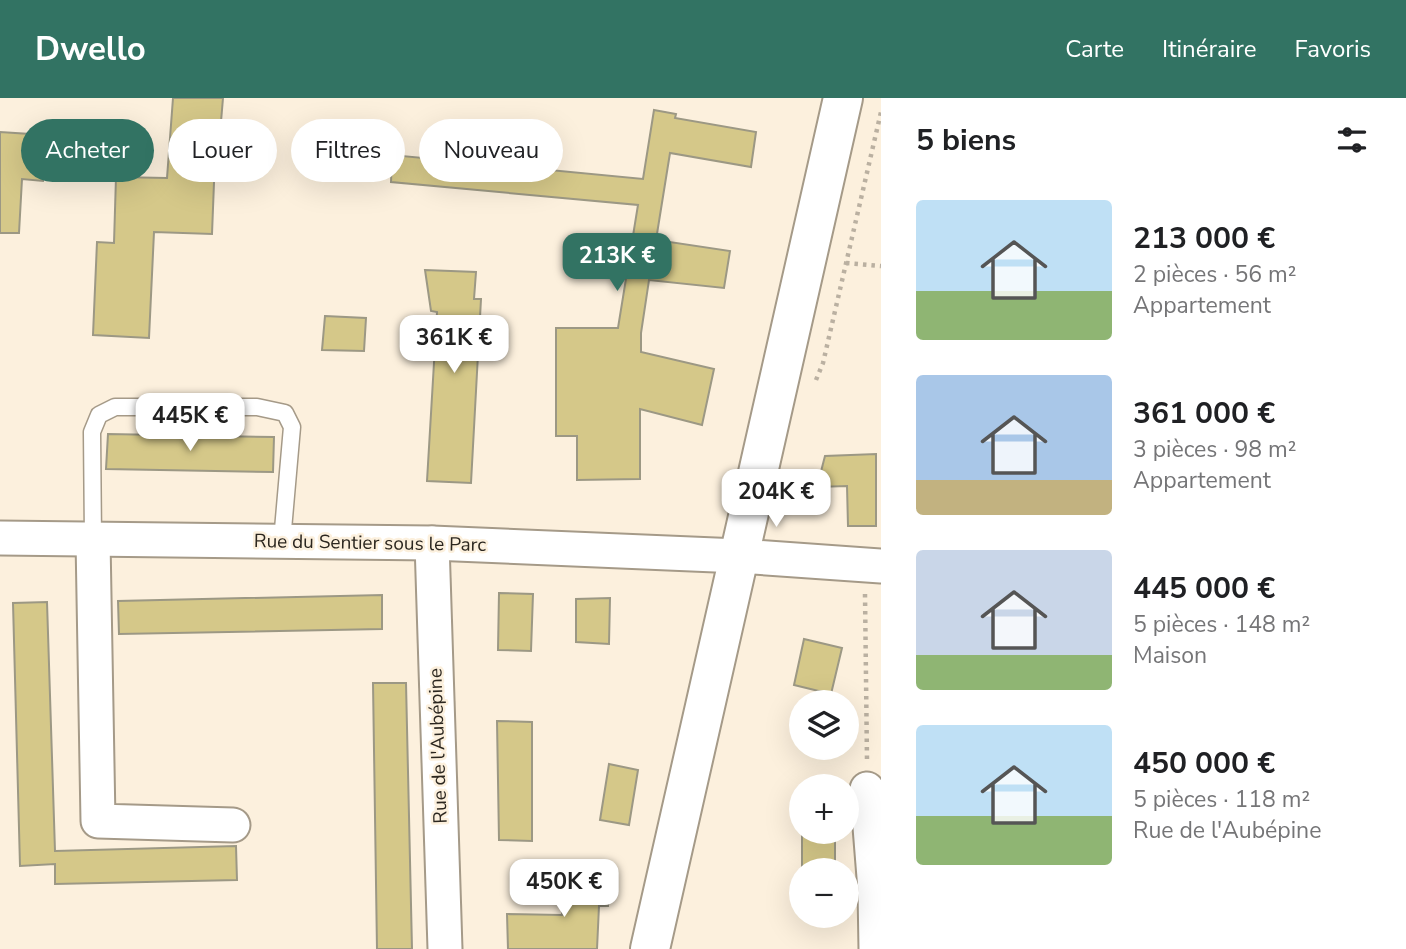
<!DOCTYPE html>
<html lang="fr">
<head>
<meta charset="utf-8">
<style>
  :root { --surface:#fff; --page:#f2f2f2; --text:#202124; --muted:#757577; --accent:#327363 }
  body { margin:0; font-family:"Nunito Sans",sans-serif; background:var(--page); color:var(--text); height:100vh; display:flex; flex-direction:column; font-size:26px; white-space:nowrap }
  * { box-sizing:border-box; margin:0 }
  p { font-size:23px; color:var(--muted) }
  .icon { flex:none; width:38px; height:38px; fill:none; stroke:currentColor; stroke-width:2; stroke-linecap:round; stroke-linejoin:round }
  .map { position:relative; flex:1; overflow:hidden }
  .details { display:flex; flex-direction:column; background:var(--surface); width:525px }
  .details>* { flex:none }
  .top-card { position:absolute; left:21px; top:21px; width:665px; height:63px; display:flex; gap:14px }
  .controls { position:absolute; left:789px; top:592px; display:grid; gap:14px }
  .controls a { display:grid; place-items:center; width:70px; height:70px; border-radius:50%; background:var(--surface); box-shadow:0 7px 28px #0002; font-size:35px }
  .price { position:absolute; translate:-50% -60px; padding:0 16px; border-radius:14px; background:#fff; color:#222; font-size:23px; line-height:46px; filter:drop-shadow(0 2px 4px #0008) }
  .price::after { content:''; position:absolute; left:50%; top:42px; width:21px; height:16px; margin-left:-10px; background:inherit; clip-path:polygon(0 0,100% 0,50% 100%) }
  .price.current { background:var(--accent); color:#fff }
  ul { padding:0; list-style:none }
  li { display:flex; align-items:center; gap:21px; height:175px; padding:0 35px }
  li span { display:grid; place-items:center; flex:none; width:196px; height:140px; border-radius:7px; color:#555 }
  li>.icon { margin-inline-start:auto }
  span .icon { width:84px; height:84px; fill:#fffc; stroke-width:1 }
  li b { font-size:30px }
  h2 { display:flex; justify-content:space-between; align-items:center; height:84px; padding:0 35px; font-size:30px }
  .tag { padding:0 24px; border-radius:32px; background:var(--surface); box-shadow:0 7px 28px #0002; font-size:24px; line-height:63px }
  .tag.current { background:var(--accent); color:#fff }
  header { display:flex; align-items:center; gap:42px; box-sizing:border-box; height:98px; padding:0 35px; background:var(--accent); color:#fff }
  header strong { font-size:33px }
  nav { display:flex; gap:38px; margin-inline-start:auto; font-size:24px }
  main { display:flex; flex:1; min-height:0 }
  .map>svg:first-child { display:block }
  .building { fill:#d5c889; stroke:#9c9884; stroke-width:2 }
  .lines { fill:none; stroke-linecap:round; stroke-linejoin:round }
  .service-casing { stroke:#a59a88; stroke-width:19 }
  .minor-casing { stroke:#a59a88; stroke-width:37 }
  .tertiary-casing { stroke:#a59a88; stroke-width:42 }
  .path { stroke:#bab0a1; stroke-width:4.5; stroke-dasharray:3.5 5; stroke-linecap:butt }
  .service { stroke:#fff; stroke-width:16 }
  .minor { stroke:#fff; stroke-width:33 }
  .tertiary { stroke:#fff; stroke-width:38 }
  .labels { text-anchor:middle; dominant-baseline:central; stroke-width:5; stroke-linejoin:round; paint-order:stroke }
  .street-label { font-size:19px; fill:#2b261f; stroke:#fcf0dd }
</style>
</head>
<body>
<header>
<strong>Dwello</strong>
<nav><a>Carte</a><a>Itinéraire</a><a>Favoris</a></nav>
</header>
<main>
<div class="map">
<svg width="881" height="851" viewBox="0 0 881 851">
  <rect width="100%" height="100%" fill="#fcf0dd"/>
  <g class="building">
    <polygon points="173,0 223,0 218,59 215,59 212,136 154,134 149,240 93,237 97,144 114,145 116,79 167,80"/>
    <polygon points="654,12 676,16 675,20 756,34 751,69 670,55 656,142 730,153 724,190 649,182 641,235 641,254 714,271 702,327 640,311 640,381 577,382 577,338 556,338 556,230 618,230 638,107 391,84 392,57 643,81"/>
    <polygon points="0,34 45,37 43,83 22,81 19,135 0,135"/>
    <polygon points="425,172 476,174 474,201 481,201 471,385 427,383 437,214 431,213"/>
    <polygon points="325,218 366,220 364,253 322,252"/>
    <polygon points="108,336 274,339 273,374 106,371"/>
    <polygon points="876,356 876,428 848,428 847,388 817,389 825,358"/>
    <polygon points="499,495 533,496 531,553 498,552"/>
    <polygon points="382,497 382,531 119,536 118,503"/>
    <polygon points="610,500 609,546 576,544 576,501"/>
    <polygon points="47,504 55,753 236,748 237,782 55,786 55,766 20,768 13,505"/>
    <polygon points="804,541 842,550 831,596 794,587"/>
    <polygon points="373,585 406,585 412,851 377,851"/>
    <polygon points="497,623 532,624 532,743 499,742"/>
    <polygon points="609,666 638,672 629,727 600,722"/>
    <rect x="802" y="733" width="33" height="39"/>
    <polygon points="564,778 610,778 608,808 599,808 597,851 508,851 507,816 562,817"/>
  </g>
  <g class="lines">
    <g class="service-casing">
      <polyline id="service" points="93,442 92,334 99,317 115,309 257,309 285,315 292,329 282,443"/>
    </g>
    <g class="minor-casing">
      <g id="minor">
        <polyline points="0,440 432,445 739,458 881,468"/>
        <polyline points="93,442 98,723 233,727"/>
        <polyline points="432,445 445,851"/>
        <polyline points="867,691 875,792 876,851"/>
      </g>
    </g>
    <g class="tertiary-casing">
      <polyline id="tertiary" points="650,851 843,0"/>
    </g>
    <g class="path">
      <polyline points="846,165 881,168"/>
      <polyline points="816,282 823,265 881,14"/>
      <polyline points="865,496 867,662"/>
    </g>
    <use href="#service" class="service"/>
    <use href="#minor" class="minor"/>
    <use href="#tertiary" class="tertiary"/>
  </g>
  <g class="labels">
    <g class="street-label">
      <text transform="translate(370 445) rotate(1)">Rue du Sentier sous le Parc</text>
      <text transform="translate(438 648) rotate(-92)">Rue de l'Aubépine</text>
    </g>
  </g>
</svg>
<div class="controls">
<a><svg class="icon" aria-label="layers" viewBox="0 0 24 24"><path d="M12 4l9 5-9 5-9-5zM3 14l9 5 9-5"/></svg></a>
<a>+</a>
<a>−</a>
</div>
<b class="price current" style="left:617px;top:195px">213K €</b>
<b class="price" style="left:454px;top:277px">361K €</b>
<b class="price" style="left:190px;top:355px">445K €</b>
<b class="price" style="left:776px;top:431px">204K €</b>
<b class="price" style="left:564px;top:821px">450K €</b>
<div class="top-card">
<a class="tag current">Acheter</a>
<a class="tag">Louer</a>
<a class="tag">Filtres</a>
<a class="tag">Nouveau</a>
</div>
</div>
<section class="details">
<h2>5 biens<svg class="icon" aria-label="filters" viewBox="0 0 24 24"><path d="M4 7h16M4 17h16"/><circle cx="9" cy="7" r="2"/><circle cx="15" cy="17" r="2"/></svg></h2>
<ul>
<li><span style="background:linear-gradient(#bfe0f5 65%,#8fb573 0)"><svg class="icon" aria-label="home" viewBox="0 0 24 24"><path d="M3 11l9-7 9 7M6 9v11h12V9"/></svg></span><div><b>213 000 €</b><p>2 pièces · 56 m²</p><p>Appartement</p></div></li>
<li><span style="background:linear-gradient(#a9c7e8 75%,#c2b280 0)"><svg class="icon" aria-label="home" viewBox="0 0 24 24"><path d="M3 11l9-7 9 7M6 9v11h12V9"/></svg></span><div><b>361 000 €</b><p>3 pièces · 98 m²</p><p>Appartement</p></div></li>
<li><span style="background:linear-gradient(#c9d6e8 75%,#8fb573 0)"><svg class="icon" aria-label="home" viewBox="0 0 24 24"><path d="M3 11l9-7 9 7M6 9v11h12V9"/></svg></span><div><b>445 000 €</b><p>5 pièces · 148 m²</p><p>Maison</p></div></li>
<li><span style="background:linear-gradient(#bfe0f5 65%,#8fb573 0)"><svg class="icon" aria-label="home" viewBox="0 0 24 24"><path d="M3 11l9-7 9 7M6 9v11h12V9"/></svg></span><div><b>450 000 €</b><p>5 pièces · 118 m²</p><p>Rue de l'Aubépine</p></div></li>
</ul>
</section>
</main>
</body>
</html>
